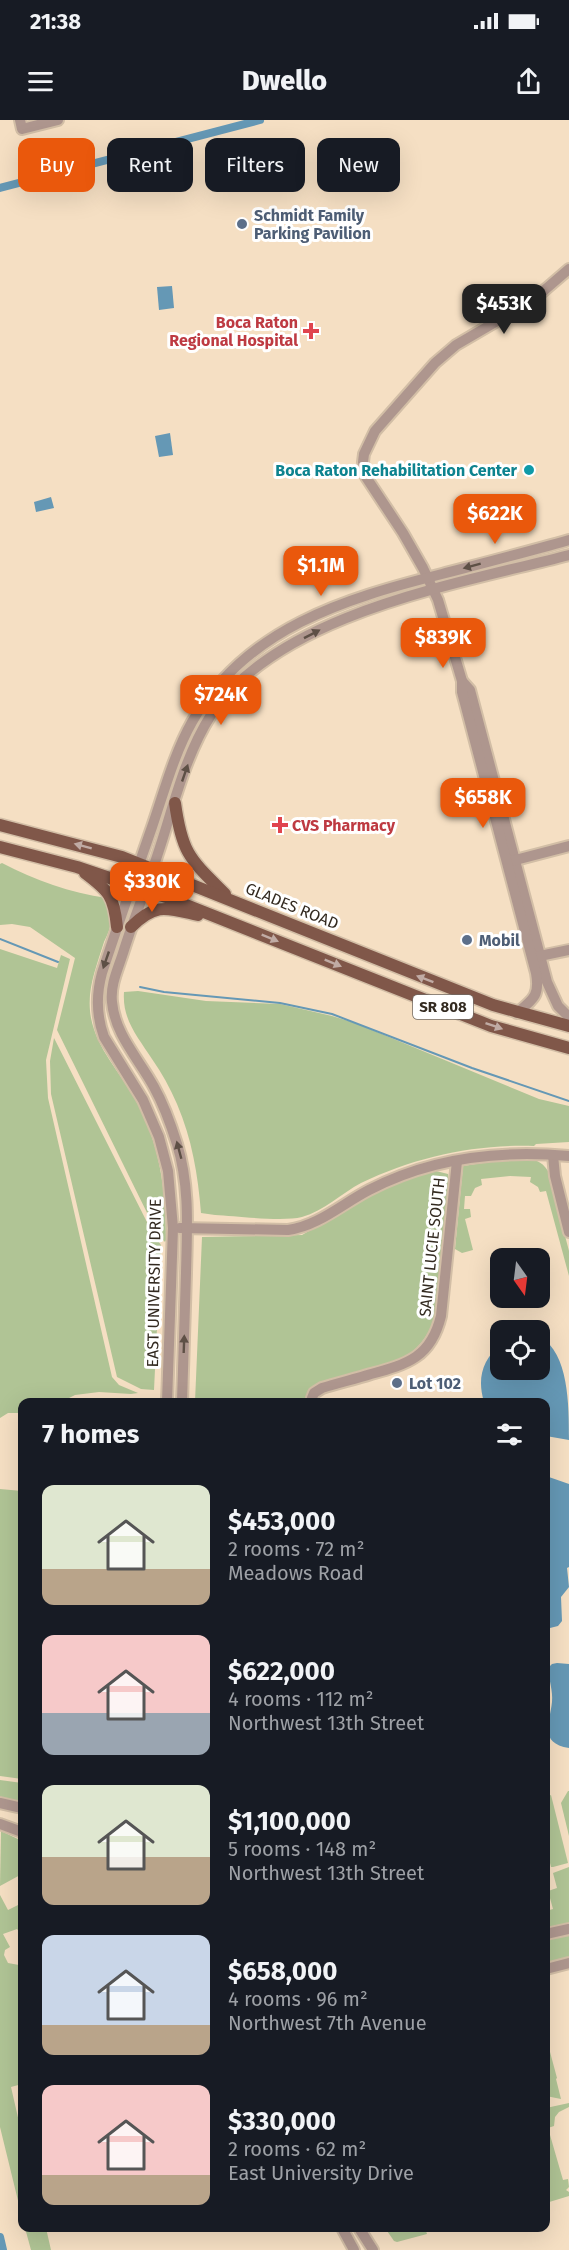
<!DOCTYPE html>
<html lang="en">
<head>
<meta charset="utf-8">
<style>
  :root { --surface:#171b24; --page:#20242c; --text:#f1f3f6; --muted:#9ea1a6; --accent:#ea580c }
  body { margin:0; font-family:"Fira Sans",sans-serif; background:var(--page); color:var(--text); height:100vh; display:flex; flex-direction:column; font-size:22px; white-space:nowrap }
  * { box-sizing:border-box; margin:0 }
  p { font-size:20px; color:var(--muted) }
  .icon { flex:none; width:33px; height:33px; fill:none; stroke:currentColor; stroke-width:2; stroke-linecap:round; stroke-linejoin:round }
  .map { position:relative; flex:1; overflow:hidden }
  .sheet { position:absolute; left:18px; top:1278px; width:532px; height:834px; display:flex; flex-direction:column; background:var(--surface); border-radius:12px; box-shadow:0 6px 24px #0002 }
  .sheet>* { flex:none }
  .banner { position:absolute; left:18px; top:18px; width:534px; height:54px; display:flex; gap:12px }
  .needle { width:39px; rotate:166deg }
  .buttons { position:absolute; left:490px; top:1128px; display:grid; gap:12px }
  .buttons a { display:grid; place-items:center; width:60px; height:60px; border-radius:12px; background:var(--surface); box-shadow:0 6px 24px #0002; font-size:30px }
  .price { position:absolute; translate:-50% -51px; padding:0 14px; border-radius:12px; background:var(--accent); color:#fff; font-size:20px; line-height:39px; filter:drop-shadow(0 2px 3px #0008) }
  .price::after { content:''; position:absolute; left:50%; top:36px; width:18px; height:14px; margin-left:-9px; background:inherit; clip-path:polygon(0 0,100% 0,50% 100%) }
  .price.current { background:#222; color:#fff }
  ul { padding:0; list-style:none }
  li { display:flex; align-items:center; gap:18px; height:150px; padding:0 24px }
  li span { display:grid; place-items:center; flex:none; width:168px; height:120px; border-radius:12px; color:#555 }
  li>.icon { margin-inline-start:auto }
  span .icon { width:72px; height:72px; fill:#fffc; stroke-width:1 }
  li b { font-size:26px }
  h2 { display:flex; justify-content:space-between; align-items:center; height:72px; padding:0 24px; font-size:26px }
  .tag { padding:0 21px; border-radius:12px; background:var(--surface); box-shadow:0 6px 24px #0002; font-size:21px; line-height:54px }
  .tag.current { background:var(--accent); color:#fff }
  .status { display:flex; justify-content:space-between; align-items:center; height:42px; padding:0 30px; background:var(--surface); direction:ltr }
  .status svg { height:16px; fill:currentColor }
  header { display:flex; justify-content:space-between; align-items:center; height:78px; padding:0 24px; background:var(--surface); font-size:27px; font-weight:800 }
  .map>svg:first-child { display:block }
  .green { fill:#b0c495 }
  .water { fill:#6598b5 }
  .lines { fill:none; stroke-linecap:round; stroke-linejoin:round }
  .stream { stroke:#6598b5; stroke-width:2 }
  .canal { stroke:#6598b5; stroke-width:8 }
  .minor-casing { stroke:#d2bea6; stroke-width:14 }
  .major-casing { stroke:#d2bea6; stroke-width:15 }
  .minor { stroke:#ae968e; stroke-width:10 }
  .major { stroke:#805749; stroke-width:12 }
  .oneway { fill:#5e5046 }
  .oneway2 { fill:#c0aba4 }
  .service-dot { fill:#5c6f8a; stroke:#fff; stroke-width:2 }
  .health-dot { fill:#e0444e; stroke:#fff; stroke-width:2 }
  .culture-dot { fill:#0f9aa8; stroke:#fff; stroke-width:2 }
  .labels { text-anchor:middle; dominant-baseline:central; stroke-width:6; stroke-linejoin:round; paint-order:stroke }
  .shield { fill:#fff; stroke:#706a63; stroke-width:1.5 }
  .shield-label { font-size:15px; font-weight:bold; fill:#332a20 }
  .service-label { font-size:16px; font-weight:bold; fill:#4e5e75; stroke:#fff; text-anchor:start }
  .health-label { font-size:16px; font-weight:bold; fill:#be3a42; stroke:#fff; text-anchor:end }
  .culture-label { font-size:16px; font-weight:bold; fill:#0d838f; stroke:#fff; text-anchor:end }
  .street-label { font-size:16px; fill:#332a20; stroke:#fff }
</style>
</head>
<body>
<div class="status"><b>21:38</b><svg viewBox="0 0 49 12"><path d="M0 12V9h3v3zM5 12V6h3v6zM10 12V3h3v9zM15 12V0h3v12zM26 1h20v11H26zM47 4h2v5h-2z"/></svg></div>
<header><svg class="icon" aria-label="menu" viewBox="0 0 24 24"><path d="M4 6h16M4 12h16M4 18h16"/></svg>Dwello<svg class="icon" aria-label="share" viewBox="0 0 24 24"><path d="M12 15V3M7 8l5-5 5 5M5 13v7h14v-7"/></svg></header>
<div class="map">
<svg width="569" height="2130" viewBox="0 0 569 2130">
  <rect width="100%" height="100%" fill="#f5dfc3"/>
  <g class="green">
    <path d="M2 743C35 760 70 773 107 778 108 785 111 793 111 800 111 807 107 816 104 822 96 848 86 871 91 898 97 929 120 952 135 979 160 1023 166 1070 166 1120L165 1122 157 1113 57 910 75 838 30 807 12 804 0 805V744Z"/>
    <polygon points="0,829 57,848 61,835 70,839 46,940 48,978 112,1257 119,1265 138,1273 131,1274 99,1272 75,1275 61,1282 22,1282 22,1293 8,1293 0,1298"/>
    <path d="M138 871 206 881 280 884 332 896 355 903 539 979 569 986V1022L536 1024 534 1026C475 1024 415 1037 361 1063 342 1073 324 1091 302 1097 282 1102 237 1096 215 1095L201 1093C198 1055 192 1019 177 984 170 968 162 953 152 939 138 917 122 900 124 872Z"/>
    <polygon points="54,918 153,1114 161,1125 154,1270 141,1269 117,1257 51,974 50,941"/>
    <path d="M508 1039C525 1039 539 1036 548 1051L569 1131V1156L546 1071 540 1072 538 1067 530 1062 531 1057 510 1056 481 1059 482 1065 475 1068 471 1076H465L464 1089H470L471 1097 465 1099 473 1130 462 1133 455 1129 463 1046Z"/>
    <path d="M436 1051 448 1054 449 1062 436 1194C418 1254 365 1247 315 1265L308 1272 305 1282H195L202 1117 302 1115 379 1070 411 1057Z"/>
    <polygon points="0,1369 22,1371 22,1659 0,1656"/>
    <polygon points="0,1660 22,1663 22,1682 0,1677"/>
    <polygon points="568,1671 569,1671 569,1716 561,1683"/>
    <polygon points="551,1675 568,1743 553,1747 551,1747 546,1727 546,1677"/>
    <polygon points="1,1711 22,1721 22,1754 0,1766"/>
    <polygon points="569,1747 569,1803 546,1809 546,1791 553,1789 548,1771 557,1768 553,1753"/>
    <polygon points="0,1775 8,1790 22,1783 22,1815 17,1809 3,1814 10,1827 5,1830 4,1835 8,1843 19,1845 22,1851 22,1964 11,1967 22,2015 22,2097 0,2007"/>
    <polygon points="569,1814 569,1838 546,1844 546,1820"/>
    <polygon points="546,1917 557,1958 556,1959 561,1979 546,1976"/>
    <polygon points="569,1983 569,1987 559,1992 555,1997 554,2006 548,2008 563,2060 568,2059 569,2067 566,2070 569,2072 569,2076 546,2083 546,1988"/>
    <polygon points="25,2108 46,2108 51,2130 31,2130"/>
    <polygon points="385,2108 425,2108 427,2114 397,2122 394,2121"/>
  </g>
  <g class="water">
    <polygon points="172,166 174,188 159,190 157,167"/>
    <polygon points="170,313 173,335 159,337 155,316"/>
    <polygon points="51,377 54,388 36,392 34,382"/>
    <path d="M540 1217C569 1233 569 1285 569 1320L546 1316V1282H484C477 1259 482 1240 501 1224V1250H540Z"/>
    <polygon points="546,1356 569,1364 569,1447 567,1448 569,1467 561,1477 562,1501 558,1506 546,1509"/>
    <path d="M557 1543 569 1544V1628C538 1623 550 1602 552 1582 553 1571 549 1560 548 1548L552 1544Z"/>
  </g>
  <g class="lines">
    <g class="stream">
      <polyline points="0,819 58,842"/>
      <polyline points="140,867 164,872 280,883 332,894 472,948 569,981"/>
    </g>
    <g class="canal">
      <polyline points="0,68 260,0"/>
      <polyline points="0,2117 3,2130"/>
    </g>
    <g class="minor-casing">
      <g id="minor">
        <polyline points="20,0 22,9 58,0"/>
        <polyline points="462,561 470,570 547,862 558,886 569,897"/>
        <polyline points="508,742 569,726"/>
        <polyline points="535,837 569,830"/>
        <path d="M517 893C534 879 540 875 536 853L462 572V561L438 480 423 448 403 413 366 357 363 342 364 334 375 311 435 243 456 225 533 180 569 149"/>
        <polyline points="553,1035 555,1056 569,1112"/>
        <path d="M180 1108 288 1110C318 1106 342 1084 369 1070 430 1038 501 1030 569 1036"/>
        <path d="M312 1278 314 1273 322 1268C338 1263 355 1259 371 1254 408 1244 431 1237 441 1196L457 1041"/>
        <path d="M167 1282 173 1108 168 1051 159 1017 143 980 104 917C96 895 96 875 102 853 118 804 135 756 152 707 164 672 174 634 192 602 246 508 344 479 442 454 484 443 527 432 569 420"/>
        <path d="M182 1282C183 1239 185 1196 186 1153 187 1109 190 1066 177 1024 171 1005 164 985 154 967 139 939 115 915 112 882 110 865 118 849 123 833 132 804 143 776 153 748 171 698 182 640 211 595 278 493 458 464 569 435"/>
        <polyline points="0,1683 22,1688"/>
        <polyline points="0,1704 22,1712"/>
        <polyline points="546,1814 569,1809"/>
        <polyline points="546,1849 569,1843"/>
        <polyline points="342,2108 354,2130"/>
        <polyline points="359,2108 373,2130"/>
      </g>
    </g>
    <g class="major-casing">
      <g id="major">
        <path d="M175 683C182 734 190 739 225 774"/>
        <polyline points="0,705 122,737 493,885 569,906"/>
        <polyline points="0,727 77,747 166,777 491,906 569,928"/>
        <path d="M85 753C109 771 114 776 117 807"/>
        <path d="M131 807C156 782 167 788 198 795"/>
      </g>
    </g>
    <use href="#minor" class="minor"/>
    <use href="#major" class="major"/>
  </g>
  <defs><path id="oneway-solid" d="M-6-.8H1V-3.2L6.5 0L1 3.2V.8H-6Z" transform="scale(1.5)"/></defs>
  <g class="oneway">
    <use href="#oneway-solid" transform="translate(472 446) rotate(165)"/>
    <use href="#oneway-solid" transform="translate(312 514) rotate(-27)"/>
    <use href="#oneway-solid" transform="translate(185 653) rotate(-71)"/>
    <use href="#oneway-solid" transform="translate(106 840) rotate(109)"/>
    <use href="#oneway-solid" transform="translate(179 1030) rotate(-105)"/>
    <use href="#oneway-solid" transform="translate(184 1224) rotate(-88)"/>
  </g>
  <g class="oneway2">
    <use href="#oneway-solid" transform="translate(83 726) rotate(-165)"/>
    <use href="#oneway-solid" transform="translate(270 818) rotate(22)"/>
    <use href="#oneway-solid" transform="translate(333 843) rotate(22)"/>
    <use href="#oneway-solid" transform="translate(425 859) rotate(-159)"/>
    <use href="#oneway-solid" transform="translate(494 906) rotate(19)"/>
  </g>
  <g class="service-dot">
    <circle cx="242" cy="104" r="6"/>
    <circle cx="467" cy="820" r="6"/>
    <circle cx="397" cy="1263" r="6"/>
  </g>
  <g class="health-dot">
    <path d="M308 202h6v6h6v6h-6v6h-6v-6h-6v-6h6z"/>
    <path d="M277 696h6v6h6v6h-6v6h-6v-6h-6v-6h6z"/>
  </g>
  <circle class="culture-dot" cx="529" cy="350" r="6"/>
  <g class="labels">
    <rect class="shield" x="413" y="875" width="60" height="24" rx="4.5"/>
    <g class="shield-label">
      <text x="443" y="887">SR 808</text>
    </g>
    <g class="service-label">
      <text x="254" y="95">Schmidt Family<tspan x="254" dy="18">Parking Pavilion</tspan></text>
      <text x="479" y="820">Mobil</text>
      <text x="409" y="1263">Lot 102</text>
    </g>
    <g class="health-label">
      <text x="298" y="202">Boca Raton<tspan x="298" dy="18">Regional Hospital</tspan></text>
      <text x="292" y="705" text-anchor="start">CVS Pharmacy</text>
    </g>
    <g class="culture-label">
      <text x="517" y="350">Boca Raton Rehabilitation Center</text>
    </g>
    <g class="street-label">
      <text transform="translate(292 786) rotate(22)">GLADES ROAD</text>
      <text transform="translate(432 1127) rotate(-84)">SAINT LUCIE SOUTH</text>
      <text transform="translate(154 1163) rotate(-89)">EAST UNIVERSITY DRIVE</text>
    </g>
  </g>
</svg>
<div class="buttons">
<a><svg class="needle" viewBox="-14 -14 28 28"><path d="M0-13l5 13h-10z" fill="#e53935"/><path d="M0 13l5-13h-10z" fill="#9ea1a6"/></svg></a>
<a><svg class="icon" aria-label="locate" viewBox="0 0 24 24"><circle cx="12" cy="12" r="6"/><path d="M12 2v4M12 18v4M2 12h4M18 12h4"/></svg></a>
</div>
<b class="price current" style="left:504px;top:215px">$453K</b>
<b class="price" style="left:495px;top:425px">$622K</b>
<b class="price" style="left:321px;top:477px">$1.1M</b>
<b class="price" style="left:443px;top:549px">$839K</b>
<b class="price" style="left:221px;top:606px">$724K</b>
<b class="price" style="left:483px;top:709px">$658K</b>
<b class="price" style="left:152px;top:793px">$330K</b>
<div class="banner">
<a class="tag current">Buy</a>
<a class="tag">Rent</a>
<a class="tag">Filters</a>
<a class="tag">New</a>
</div>
<section class="sheet">
<h2>7 homes<svg class="icon" aria-label="filters" viewBox="0 0 24 24"><path d="M4 7h16M4 17h16"/><circle cx="9" cy="7" r="2"/><circle cx="15" cy="17" r="2"/></svg></h2>
<ul>
<li><span style="background:linear-gradient(#dfe7d0 70%,#b9a48a 0)"><svg class="icon" aria-label="home" viewBox="0 0 24 24"><path d="M3 11l9-7 9 7M6 9v11h12V9"/></svg></span><div><b>$453,000</b><p>2 rooms · 72 m²</p><p>Meadows Road</p></div></li>
<li><span style="background:linear-gradient(#f6c9c9 65%,#9aa5b1 0)"><svg class="icon" aria-label="home" viewBox="0 0 24 24"><path d="M3 11l9-7 9 7M6 9v11h12V9"/></svg></span><div><b>$622,000</b><p>4 rooms · 112 m²</p><p>Northwest 13th Street</p></div></li>
<li><span style="background:linear-gradient(#dfe7d0 60%,#b9a48a 0)"><svg class="icon" aria-label="home" viewBox="0 0 24 24"><path d="M3 11l9-7 9 7M6 9v11h12V9"/></svg></span><div><b>$1,100,000</b><p>5 rooms · 148 m²</p><p>Northwest 13th Street</p></div></li>
<li><span style="background:linear-gradient(#c9d6e8 75%,#b9a48a 0)"><svg class="icon" aria-label="home" viewBox="0 0 24 24"><path d="M3 11l9-7 9 7M6 9v11h12V9"/></svg></span><div><b>$658,000</b><p>4 rooms · 96 m²</p><p>Northwest 7th Avenue</p></div></li>
<li><span style="background:linear-gradient(#f6c9c9 75%,#b9a48a 0)"><svg class="icon" aria-label="home" viewBox="0 0 24 24"><path d="M3 11l9-7 9 7M6 9v11h12V9"/></svg></span><div><b>$330,000</b><p>2 rooms · 62 m²</p><p>East University Drive</p></div></li>
</ul>
</section>
</div>
</body>
</html>
